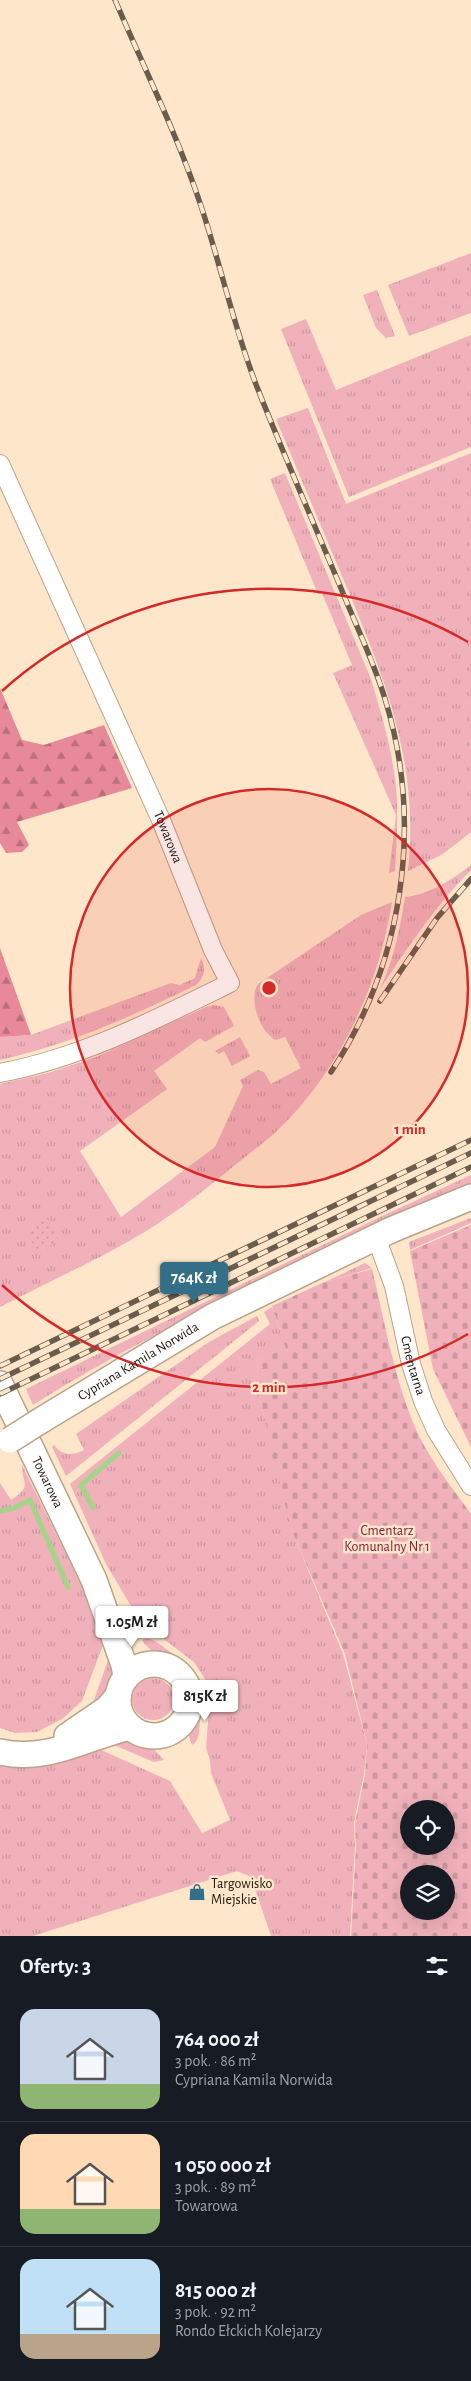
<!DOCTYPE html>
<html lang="pl">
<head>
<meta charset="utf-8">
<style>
  :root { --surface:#171b24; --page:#242831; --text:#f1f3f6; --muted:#9ea1a6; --line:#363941; --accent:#346e87 }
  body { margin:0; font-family:"Alegreya Sans",sans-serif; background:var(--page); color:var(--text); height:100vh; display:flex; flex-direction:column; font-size:19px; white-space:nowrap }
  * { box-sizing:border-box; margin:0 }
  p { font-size:16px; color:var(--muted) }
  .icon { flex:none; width:28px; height:28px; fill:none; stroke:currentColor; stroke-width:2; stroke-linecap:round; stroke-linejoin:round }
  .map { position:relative; height:1936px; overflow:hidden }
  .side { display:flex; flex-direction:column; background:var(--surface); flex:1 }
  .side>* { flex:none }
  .tools { position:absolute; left:400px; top:1800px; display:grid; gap:10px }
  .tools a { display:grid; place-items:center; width:55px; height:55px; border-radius:50%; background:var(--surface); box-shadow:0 5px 20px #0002; font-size:25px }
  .price { position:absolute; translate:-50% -42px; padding:0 11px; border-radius:5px; background:#fff; color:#222; font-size:16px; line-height:32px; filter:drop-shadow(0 1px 2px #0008) }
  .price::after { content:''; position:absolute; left:50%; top:30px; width:15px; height:11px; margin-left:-8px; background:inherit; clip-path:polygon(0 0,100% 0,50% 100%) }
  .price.current { background:var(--accent); color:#fff }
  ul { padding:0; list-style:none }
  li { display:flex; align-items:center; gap:15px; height:125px; padding:0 20px }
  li+li { border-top:1px solid var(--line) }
  li span { display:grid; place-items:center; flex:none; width:140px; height:100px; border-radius:15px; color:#555 }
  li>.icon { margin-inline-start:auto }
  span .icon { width:60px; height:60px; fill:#fffc; stroke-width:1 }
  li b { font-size:21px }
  h2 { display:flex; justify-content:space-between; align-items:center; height:60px; padding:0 20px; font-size:21px }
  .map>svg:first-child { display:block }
  .grass { fill:url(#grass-tufts) }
  .forest { fill:url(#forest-firs) }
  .cemetery { fill:url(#cemetery-stones); fill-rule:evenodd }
  .garden { fill:url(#garden-dots) }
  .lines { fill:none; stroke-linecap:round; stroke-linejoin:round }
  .stream { stroke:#a3d588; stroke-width:5 }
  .street-casing { stroke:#b9a389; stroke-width:20 }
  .secondary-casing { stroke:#b9a389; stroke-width:28 }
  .street { stroke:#fff; stroke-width:18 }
  .secondary { stroke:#fff; stroke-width:25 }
  .rail-casing { stroke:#6b5d4d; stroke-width:5.5 }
  .rail { stroke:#fee6ca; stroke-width:4; stroke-dasharray:11; stroke-linecap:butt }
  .secondary-bridge-casing { stroke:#b9a389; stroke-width:28; stroke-linecap:butt }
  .secondary-bridge { stroke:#fff; stroke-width:25 }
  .ring { fill:none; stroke:#d62828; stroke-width:2.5 }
  .labels { text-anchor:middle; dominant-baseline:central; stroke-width:5; stroke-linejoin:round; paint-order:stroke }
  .street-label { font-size:14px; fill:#1d150b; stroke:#fee6ca }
  .park-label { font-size:14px; fill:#871839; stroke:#fee6ca }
  .poi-label { font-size:14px; fill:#1d150b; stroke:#fee6ca; text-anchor:start }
  .centre { fill:#d62828; stroke:#fee6ca; stroke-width:2.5 }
  .ring-label { font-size:15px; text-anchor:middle; font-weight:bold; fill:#d62828; stroke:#fee6ca; stroke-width:5; stroke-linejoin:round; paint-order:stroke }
</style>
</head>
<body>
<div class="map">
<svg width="471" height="1936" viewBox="0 0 471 1936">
  <defs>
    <pattern id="grass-tufts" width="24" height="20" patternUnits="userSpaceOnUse" patternTransform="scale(1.25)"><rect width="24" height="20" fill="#f0b1ba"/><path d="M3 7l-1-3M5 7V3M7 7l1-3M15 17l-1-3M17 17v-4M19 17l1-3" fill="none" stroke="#cd979f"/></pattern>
    <pattern id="forest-firs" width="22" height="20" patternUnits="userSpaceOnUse" patternTransform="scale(1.25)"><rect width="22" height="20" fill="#e78999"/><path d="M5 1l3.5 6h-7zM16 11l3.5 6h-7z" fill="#bb6f7b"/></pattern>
    <pattern id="cemetery-stones" width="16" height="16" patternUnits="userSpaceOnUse" patternTransform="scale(1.25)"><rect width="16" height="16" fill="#f0b1ba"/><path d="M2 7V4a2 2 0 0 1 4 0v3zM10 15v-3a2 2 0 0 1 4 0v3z" fill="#cd979f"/></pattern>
    <pattern id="garden-dots" width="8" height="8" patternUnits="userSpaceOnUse" patternTransform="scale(1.25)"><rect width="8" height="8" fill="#f0b1ba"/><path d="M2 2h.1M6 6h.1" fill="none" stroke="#cd979f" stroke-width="1.8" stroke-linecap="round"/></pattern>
  </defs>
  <rect width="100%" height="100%" fill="#fee6ca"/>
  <g class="grass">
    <polygon points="471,253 471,313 409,336 388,285"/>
    <polygon points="377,290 395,336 386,338 376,328 363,295"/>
    <polygon points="306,319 336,390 471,335 471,447 349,497 281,329"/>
    <path d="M308 408 346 504 471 453V832L443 854 408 871C420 761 383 674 342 576 320 524 298 471 276 419Z"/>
    <path d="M285 473 371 679C382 715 392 750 396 787 399 815 396 844 395 871L389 873 396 815 333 673 352 665 322 593 318 594 270 479Z"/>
    <path d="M471 865V870C435 906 408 947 380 989 394 959 400 929 405 897 428 895 453 879 471 865Z"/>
    <path d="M392 902C379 985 340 1070 279 1129 264 1143 246 1156 230 1169 199 1195 166 1220 131 1240 89 1264 44 1284 0 1307V1084L48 1073 96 1057 206 1007 214 1005 224 1007 234 1026 205 1042 200 1038 154 1071 167 1089 80 1151 121 1217 215 1147 243 1086 240 1080 258 1070 264 1072 271 1084 301 1068 285 1037 276 1040C260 1033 248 998 258 984L361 915Z"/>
    <path d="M201 958C207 969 204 977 196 985 130 1017 71 1044 0 1060V1037L31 1035 171 983 180 985 195 978Z"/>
    <polygon points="240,1037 250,1056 232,1066 224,1051 219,1054 215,1051"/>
    <path d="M471 1175V1188C323 1255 171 1318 33 1405L26 1389 378 1218Z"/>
    <polygon points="471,1218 471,1223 410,1250 409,1242"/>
    <polygon points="365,1263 372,1268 323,1283"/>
    <path d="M272 1307 287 1350 257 1360 259 1395 294 1536 343 1654 367 1744 364 1774 354 1822 355 1846 350 1936H271L251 1877 237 1871 33 1936H0V1764C33 1772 60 1758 90 1745L170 1781 202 1833 230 1820 211 1773 210 1760 206 1748 210 1696 205 1679 194 1662 153 1631 134 1611 106 1564 70 1484 270 1324 264 1312Z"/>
    <path d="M257 1316 259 1321 66 1476 52 1447 54 1445C63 1456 72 1456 84 1450L76 1434 209 1342Z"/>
    <path d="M22 1465 86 1594 103 1637V1645L82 1701 62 1719 37 1732 15 1733 0 1728V1483L11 1500C34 1486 21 1482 22 1465Z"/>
    <path d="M147 1638C156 1640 162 1646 170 1652 199 1673 202 1685 200 1721 199 1730 200 1740 192 1745 181 1723 203 1706 192 1681 182 1658 154 1660 142 1640Z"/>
    <path d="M111 1656C118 1685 116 1690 92 1706L108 1660Z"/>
    <circle cx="153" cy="1699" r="21"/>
    <polygon points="132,1738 152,1747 164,1760 154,1762 109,1743"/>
  </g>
  <g class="forest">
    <polygon points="0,688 22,740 44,745 104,725 132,788 17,822 29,845 22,852 6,853 0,843"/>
    <polygon points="0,948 31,1035 0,1037"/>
  </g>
  <g class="cemetery">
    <polygon points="471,1225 471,1447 433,1369 410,1251"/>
    <path d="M372 1269C384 1319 393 1372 412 1420 425 1454 450 1485 471 1514V1936H351L356 1847 355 1823 365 1774 367 1744 345 1654 294 1536 284 1500 259 1395 257 1360 286 1349 272 1306 322 1283ZM409 1809H446V1846H409ZM409 1874H446V1911H409Z"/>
  </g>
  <polygon class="garden" points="48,1219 59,1241 37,1252 26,1230"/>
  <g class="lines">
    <g class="stream">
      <polyline points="93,1508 81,1485 119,1453"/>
      <polyline points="0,1511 14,1508 30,1500 68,1587"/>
    </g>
    <g class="street-casing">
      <g id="street">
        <path id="s1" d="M0 464 161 820 213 950 230 983C155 1020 83 1057 0 1073"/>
        <path id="s2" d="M376 1237 394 1286 411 1364 423 1401 436 1430 471 1486"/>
      </g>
    </g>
    <g class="secondary-casing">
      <g id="secondary">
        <path id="s3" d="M0 1384 94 1580 124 1665 126 1677"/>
        <path id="s4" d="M40 1421 212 1317 391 1230 471 1197"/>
        <circle cx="154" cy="1700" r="36"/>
        <polyline points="67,1736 108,1708 118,1696"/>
        <path d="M0 1752C47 1763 86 1737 130 1727"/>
      </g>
    </g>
    <use href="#street" class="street"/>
    <use href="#secondary" class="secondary"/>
    <g class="rail-casing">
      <g id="rail">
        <path d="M115 0C144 68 178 136 201 206 221 266 234 328 257 387 285 458 316 528 345 598 359 632 375 665 385 699 424 825 403 963 331 1072"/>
        <polyline points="380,1001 437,918 471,879"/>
        <polyline points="0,1366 471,1140"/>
        <polyline points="0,1379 471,1153"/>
        <polyline points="0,1394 471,1167"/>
      </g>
    </g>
    <use href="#rail" class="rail"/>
    <g class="secondary-bridge-casing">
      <polyline id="secondary-bridge" points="10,1440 40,1421"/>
    </g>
    <use href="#secondary-bridge" class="secondary-bridge"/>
  </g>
  <circle cx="269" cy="988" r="199" fill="#d62828" fill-opacity=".12"/>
  <g class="ring">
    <circle cx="269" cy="988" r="199"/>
    <path d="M468 1334A399 399 0 0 1 2 1285M2 691A399 399 0 0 1 468 642"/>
  </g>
  <defs>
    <g id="shop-bare" transform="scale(1.35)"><path d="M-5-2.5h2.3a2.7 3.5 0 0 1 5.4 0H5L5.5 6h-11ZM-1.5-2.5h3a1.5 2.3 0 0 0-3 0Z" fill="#346e87" stroke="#fee6ca" stroke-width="2.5" paint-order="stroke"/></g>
  </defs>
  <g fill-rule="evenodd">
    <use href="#shop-bare" x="197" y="1892"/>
  </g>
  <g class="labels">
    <g class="street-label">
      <text stroke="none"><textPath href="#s1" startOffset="409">Towarowa</textPath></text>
      <text stroke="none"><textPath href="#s4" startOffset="115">Cypriana Kamila Norwida</textPath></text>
      <text stroke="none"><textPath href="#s2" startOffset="134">Cmentarna</textPath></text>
      <text stroke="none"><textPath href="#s3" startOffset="109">Towarowa</textPath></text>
    </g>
    <g class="park-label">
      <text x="387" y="1531">Cmentarz<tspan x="387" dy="16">Komunalny Nr 1</tspan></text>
    </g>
    <g class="poi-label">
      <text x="211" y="1884">Targowisko<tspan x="211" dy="16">Miejskie</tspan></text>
    </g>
  </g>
  <circle cx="269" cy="988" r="8" class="centre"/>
  <g class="ring-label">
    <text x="410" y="1134">1 min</text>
    <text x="269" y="1392">2 min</text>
  </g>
</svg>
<div class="tools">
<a><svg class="icon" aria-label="locate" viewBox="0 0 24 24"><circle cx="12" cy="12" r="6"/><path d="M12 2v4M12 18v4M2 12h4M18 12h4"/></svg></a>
<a><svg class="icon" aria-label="layers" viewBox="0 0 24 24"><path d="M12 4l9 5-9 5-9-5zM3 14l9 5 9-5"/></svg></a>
</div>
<b class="price current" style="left:194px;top:1304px">764K zł</b>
<b class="price" style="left:132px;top:1648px">1.05M zł</b>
<b class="price" style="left:205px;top:1722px">815K zł</b>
</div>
<section class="side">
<h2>Oferty: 3<svg class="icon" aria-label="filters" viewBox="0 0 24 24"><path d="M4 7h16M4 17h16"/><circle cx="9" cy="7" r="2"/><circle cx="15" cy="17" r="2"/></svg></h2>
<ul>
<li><span style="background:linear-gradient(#c9d6e8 75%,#8fb573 0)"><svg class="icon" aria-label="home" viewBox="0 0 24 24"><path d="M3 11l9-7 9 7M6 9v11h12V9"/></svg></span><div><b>764 000 zł</b><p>3 pok. · 86 m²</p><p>Cypriana Kamila Norwida</p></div></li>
<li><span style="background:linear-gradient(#ffd9b3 75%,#8fb573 0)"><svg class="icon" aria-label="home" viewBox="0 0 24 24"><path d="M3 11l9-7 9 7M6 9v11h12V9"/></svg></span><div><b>1 050 000 zł</b><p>3 pok. · 89 m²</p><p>Towarowa</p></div></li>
<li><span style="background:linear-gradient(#bfe0f5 75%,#b9a48a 0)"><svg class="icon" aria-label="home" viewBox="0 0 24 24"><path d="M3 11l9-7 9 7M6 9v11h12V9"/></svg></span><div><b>815 000 zł</b><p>3 pok. · 92 m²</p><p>Rondo Ełckich Kolejarzy</p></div></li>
</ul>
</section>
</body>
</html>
